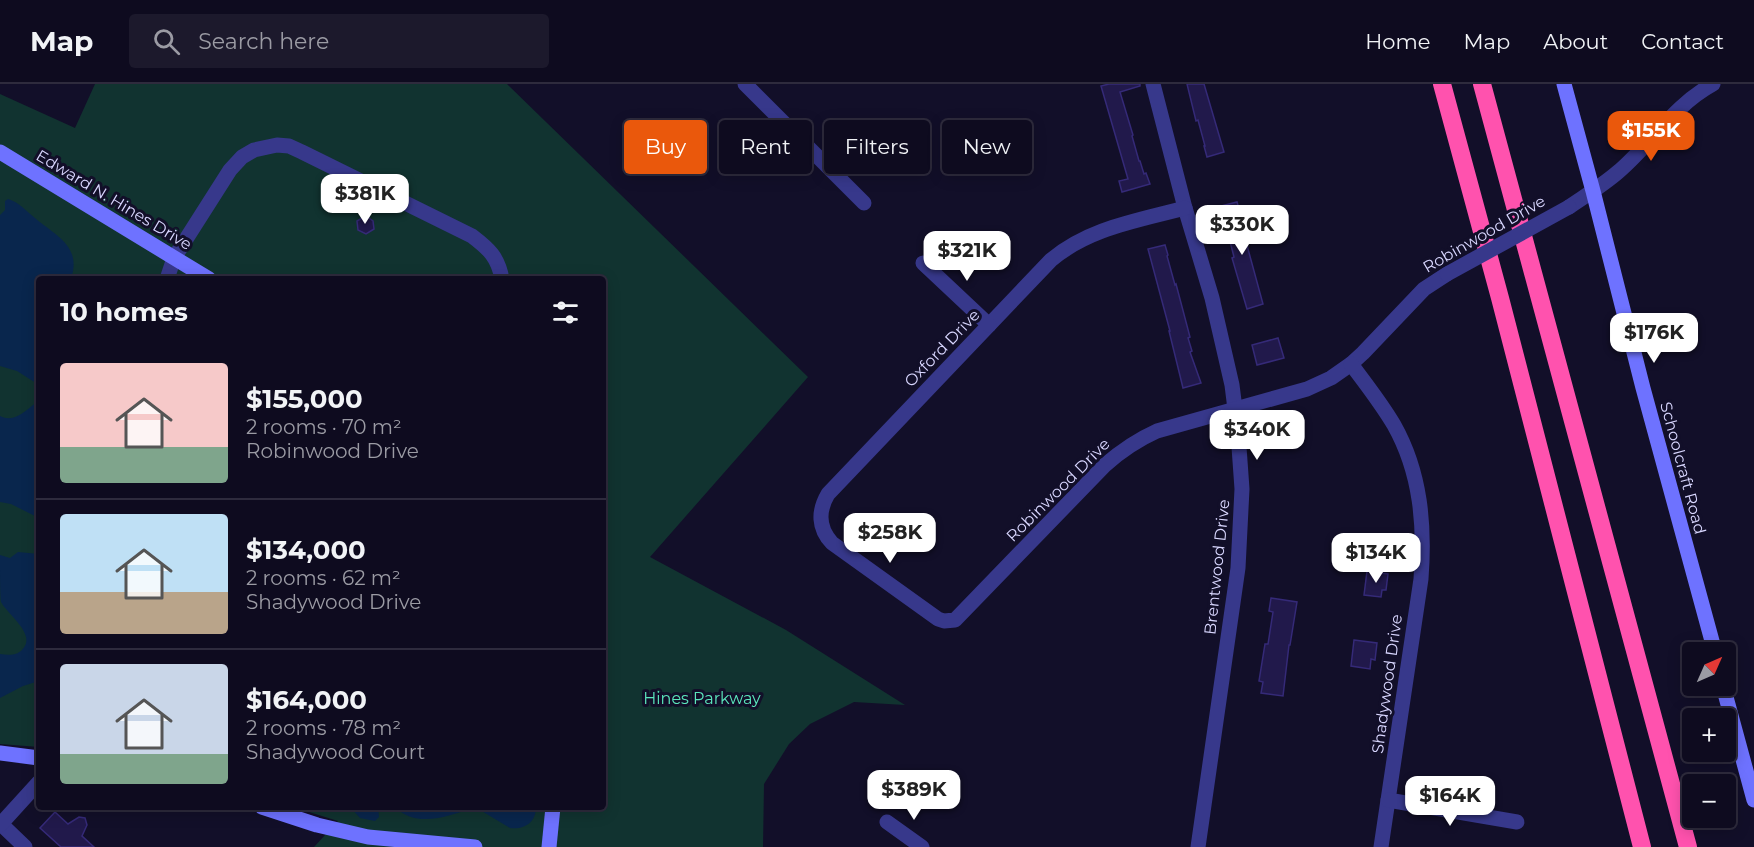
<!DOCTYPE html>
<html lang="en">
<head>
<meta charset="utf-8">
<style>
  :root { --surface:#0e0b1f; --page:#1c192c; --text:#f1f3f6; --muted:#9b9ba4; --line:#2e2b3d; --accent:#ea580c }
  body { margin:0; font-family:Montserrat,sans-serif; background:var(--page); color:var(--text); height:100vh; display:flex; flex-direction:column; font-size:22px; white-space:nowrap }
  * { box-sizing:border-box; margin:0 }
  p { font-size:20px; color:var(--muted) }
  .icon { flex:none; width:33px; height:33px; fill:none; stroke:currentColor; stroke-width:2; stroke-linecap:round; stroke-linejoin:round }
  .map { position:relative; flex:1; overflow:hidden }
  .details { position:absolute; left:36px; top:192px; width:570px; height:534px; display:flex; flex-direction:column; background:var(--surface); border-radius:6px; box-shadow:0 3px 15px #0003,0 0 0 2px var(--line) }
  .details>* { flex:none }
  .guide { position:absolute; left:624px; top:36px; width:570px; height:54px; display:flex; gap:12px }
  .needle { width:39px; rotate:45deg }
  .buttons { position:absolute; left:1682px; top:558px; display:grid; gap:12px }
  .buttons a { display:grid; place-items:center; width:54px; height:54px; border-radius:6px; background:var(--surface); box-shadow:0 3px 15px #0003,0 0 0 2px var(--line); font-size:30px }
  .price { position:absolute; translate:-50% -51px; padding:0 14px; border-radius:12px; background:#fff; color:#222; font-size:20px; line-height:39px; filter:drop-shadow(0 2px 3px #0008) }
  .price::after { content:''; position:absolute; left:50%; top:36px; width:18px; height:14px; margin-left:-9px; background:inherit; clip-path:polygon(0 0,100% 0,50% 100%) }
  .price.on { background:var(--accent); color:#fff }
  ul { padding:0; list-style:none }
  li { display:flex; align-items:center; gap:18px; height:150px; padding:0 24px }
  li+li { border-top:2px solid var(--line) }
  li span { display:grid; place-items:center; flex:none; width:168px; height:120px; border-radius:6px; color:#555 }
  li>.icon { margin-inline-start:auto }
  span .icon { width:72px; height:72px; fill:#fffc; stroke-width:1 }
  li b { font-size:26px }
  h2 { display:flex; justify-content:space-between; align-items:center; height:72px; padding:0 24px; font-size:26px }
  .tag { padding:0 21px; border-radius:6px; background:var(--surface); box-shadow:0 3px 15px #0003,0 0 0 2px var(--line); font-size:21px; line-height:54px }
  .tag.on { background:var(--accent); color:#fff }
  header { display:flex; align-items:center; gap:36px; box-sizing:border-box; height:84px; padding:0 30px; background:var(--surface); border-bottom:2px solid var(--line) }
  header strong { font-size:28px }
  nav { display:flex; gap:33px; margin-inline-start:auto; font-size:21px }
  .search { width:420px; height:54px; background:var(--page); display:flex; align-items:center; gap:15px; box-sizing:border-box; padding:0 21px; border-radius:6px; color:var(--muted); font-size:22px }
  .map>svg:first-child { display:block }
  .green { fill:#113330 }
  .water { fill:#09264d }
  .building { fill:#21194b; stroke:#352a78; stroke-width:1.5 }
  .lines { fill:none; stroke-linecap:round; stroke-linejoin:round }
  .street { stroke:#37388b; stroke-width:15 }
  .secondary { stroke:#6e72ff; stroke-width:15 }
  .highway { stroke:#ff52ae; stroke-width:18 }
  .street-bridge { stroke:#37388b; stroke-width:15 }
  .labels { text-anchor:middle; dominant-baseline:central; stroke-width:6; stroke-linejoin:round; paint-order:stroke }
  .street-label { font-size:16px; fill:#d9d7ff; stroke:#120f29 }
  .park-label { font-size:16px; fill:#5be7bc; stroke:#120f29 }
</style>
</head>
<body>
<header>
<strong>Map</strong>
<div class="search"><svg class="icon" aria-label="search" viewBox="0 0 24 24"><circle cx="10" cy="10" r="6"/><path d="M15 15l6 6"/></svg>Search here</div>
<nav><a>Home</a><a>Map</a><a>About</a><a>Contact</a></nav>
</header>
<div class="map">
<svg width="1754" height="763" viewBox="0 0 1754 763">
  <rect width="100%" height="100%" fill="#120f29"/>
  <polygon class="green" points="95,0 507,0 808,293 650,473 786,546 905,621 854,618 810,640 789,660 764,700 763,763 314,763 338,737 293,723 603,723 603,195 39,195 39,663 0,660 0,10 75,44"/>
  <g class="water">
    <path d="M8 115C19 118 26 127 35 134 56 152 82 162 71 195H39V301L17 287 0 282V131L5 126V117Z"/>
    <path d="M39 317V434L11 420 0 418V332C16 340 27 324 39 317Z"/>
    <path d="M18 468 39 470V597L23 602 0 614V570C8 571 16 572 22 566 38 551 7 530 1 518 0 512 0 480 0 471L10 474Z"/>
    <polygon points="350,723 378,723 379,733 375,737 360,734"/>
    <path d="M395 723H536C536 738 525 746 510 744L475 723C449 732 417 745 395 723Z"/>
  </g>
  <g class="building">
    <polygon points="1109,0 1140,0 1140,2 1120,8 1133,51 1132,52 1139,77 1140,77 1144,90 1146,89 1150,100 1122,108 1119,97 1128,95 1101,2"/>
    <polygon points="1187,0 1204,0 1224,68 1207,73 1204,62 1205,62 1198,36 1196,37"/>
    <polygon points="1237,118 1244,142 1242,143 1263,220 1247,225 1232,174 1234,173 1221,122"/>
    <polygon points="366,132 373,137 374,145 366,150 358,146 357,137"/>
    <polygon points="1165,161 1168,171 1167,172 1175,201 1176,200 1190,253 1188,254 1192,267 1190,268 1201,299 1183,304 1169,247 1170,247 1148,165"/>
    <polygon points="1278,254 1284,274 1257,281 1252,261"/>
    <polygon points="1367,487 1388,490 1386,506 1382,506 1381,513 1364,511"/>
    <polygon points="1271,514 1297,518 1290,561 1289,561 1283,612 1261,609 1263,598 1259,597 1265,560 1268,560 1273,528 1269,527"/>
    <polygon points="1354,556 1377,559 1375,576 1371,575 1370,585 1351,582"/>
    <polygon points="55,728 68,740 79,733 85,734 87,741 82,752 94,763 61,763 40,744"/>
  </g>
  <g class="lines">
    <g class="street">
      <polyline points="745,0 864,119"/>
      <polyline points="1153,0 1185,124 1212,214 1232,301 1238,349 1242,405 1238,484 1198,763"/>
      <path d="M1569 123C1585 112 1603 101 1618 88 1652 59 1673 22 1713 0"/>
      <path d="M1185 124C1137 137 1089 144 1051 176L828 410C818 427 818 444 832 459L938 535 944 537 955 536 1105 381C1121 367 1137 356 1157 347L1307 305 1331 294 1351 280 1363 269 1424 205 1447 190"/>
      <polyline points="923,179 989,241"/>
      <path d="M167 195 174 174 230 86 242 73 254 66 277 61 289 62 302 68 472 152C489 165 498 173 502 195"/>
      <path d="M1351 280C1366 300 1381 319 1394 341 1421 389 1425 442 1421 495L1381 763"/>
      <polyline points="1388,716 1517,738"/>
      <polyline points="887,738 922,763"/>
      <polyline points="1,740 25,763"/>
      <polyline points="0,741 39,698"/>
    </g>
    <g class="secondary">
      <polyline points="1564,0 1593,107 1643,304 1715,568"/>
      <polyline points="0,68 209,195"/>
      <polyline points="1723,602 1754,716"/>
      <polyline points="0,669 39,674"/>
      <polyline points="262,723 317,741 368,753 475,763"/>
      <polyline points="549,763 553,723"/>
    </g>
    <g class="highway">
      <polyline points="1442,0 1500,214 1642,763"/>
      <polyline points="1482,0 1688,763"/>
    </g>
    <polyline class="street-bridge" points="1447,190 1569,123"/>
  </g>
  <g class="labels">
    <g class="street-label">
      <text transform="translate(114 116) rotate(31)">Edward N. Hines Drive</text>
      <text transform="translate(1484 150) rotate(-30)">Robinwood Drive</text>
      <text transform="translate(942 264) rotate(-46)">Oxford Drive</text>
      <text transform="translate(1683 384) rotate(75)">Schoolcraft Road</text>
      <text transform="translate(1058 406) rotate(-45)">Robinwood Drive</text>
      <text transform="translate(1217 483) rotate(-84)">Brentwood Drive</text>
      <text transform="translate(1387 600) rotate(-82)">Shadywood Drive</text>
    </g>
    <g class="park-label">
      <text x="702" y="614">Hines Parkway</text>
    </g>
  </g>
</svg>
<div class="buttons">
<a><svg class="needle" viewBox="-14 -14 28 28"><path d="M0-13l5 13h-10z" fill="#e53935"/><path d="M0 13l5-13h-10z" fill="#9b9ba4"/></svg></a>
<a>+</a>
<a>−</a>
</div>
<b class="price on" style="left:1651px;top:78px">$155K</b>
<b class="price" style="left:365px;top:141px">$381K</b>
<b class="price" style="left:1242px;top:172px">$330K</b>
<b class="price" style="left:967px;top:198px">$321K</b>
<b class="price" style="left:1654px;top:280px">$176K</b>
<b class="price" style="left:1257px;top:377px">$340K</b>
<b class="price" style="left:890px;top:480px">$258K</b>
<b class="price" style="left:1376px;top:500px">$134K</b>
<b class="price" style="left:914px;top:737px">$389K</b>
<b class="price" style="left:1450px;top:743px">$164K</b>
<div class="guide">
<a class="tag on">Buy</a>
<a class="tag">Rent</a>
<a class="tag">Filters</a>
<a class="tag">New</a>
</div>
<section class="details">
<h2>10 homes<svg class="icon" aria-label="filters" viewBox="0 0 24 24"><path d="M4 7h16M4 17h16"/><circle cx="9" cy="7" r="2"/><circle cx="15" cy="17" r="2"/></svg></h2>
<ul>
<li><span style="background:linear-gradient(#f6c9c9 70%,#7fa58c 0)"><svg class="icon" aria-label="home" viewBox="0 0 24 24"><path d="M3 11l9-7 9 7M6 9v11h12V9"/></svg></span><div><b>$155,000</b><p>2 rooms · 70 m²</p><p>Robinwood Drive</p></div></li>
<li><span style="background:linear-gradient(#bfe0f5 65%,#b9a48a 0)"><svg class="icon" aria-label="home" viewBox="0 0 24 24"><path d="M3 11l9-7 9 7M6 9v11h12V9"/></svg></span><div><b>$134,000</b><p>2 rooms · 62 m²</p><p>Shadywood Drive</p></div></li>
<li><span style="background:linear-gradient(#c9d6e8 75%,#7fa58c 0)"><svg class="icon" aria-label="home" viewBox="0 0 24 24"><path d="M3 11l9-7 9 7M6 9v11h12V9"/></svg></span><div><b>$164,000</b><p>2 rooms · 78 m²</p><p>Shadywood Court</p></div></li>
</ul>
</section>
</div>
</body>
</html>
